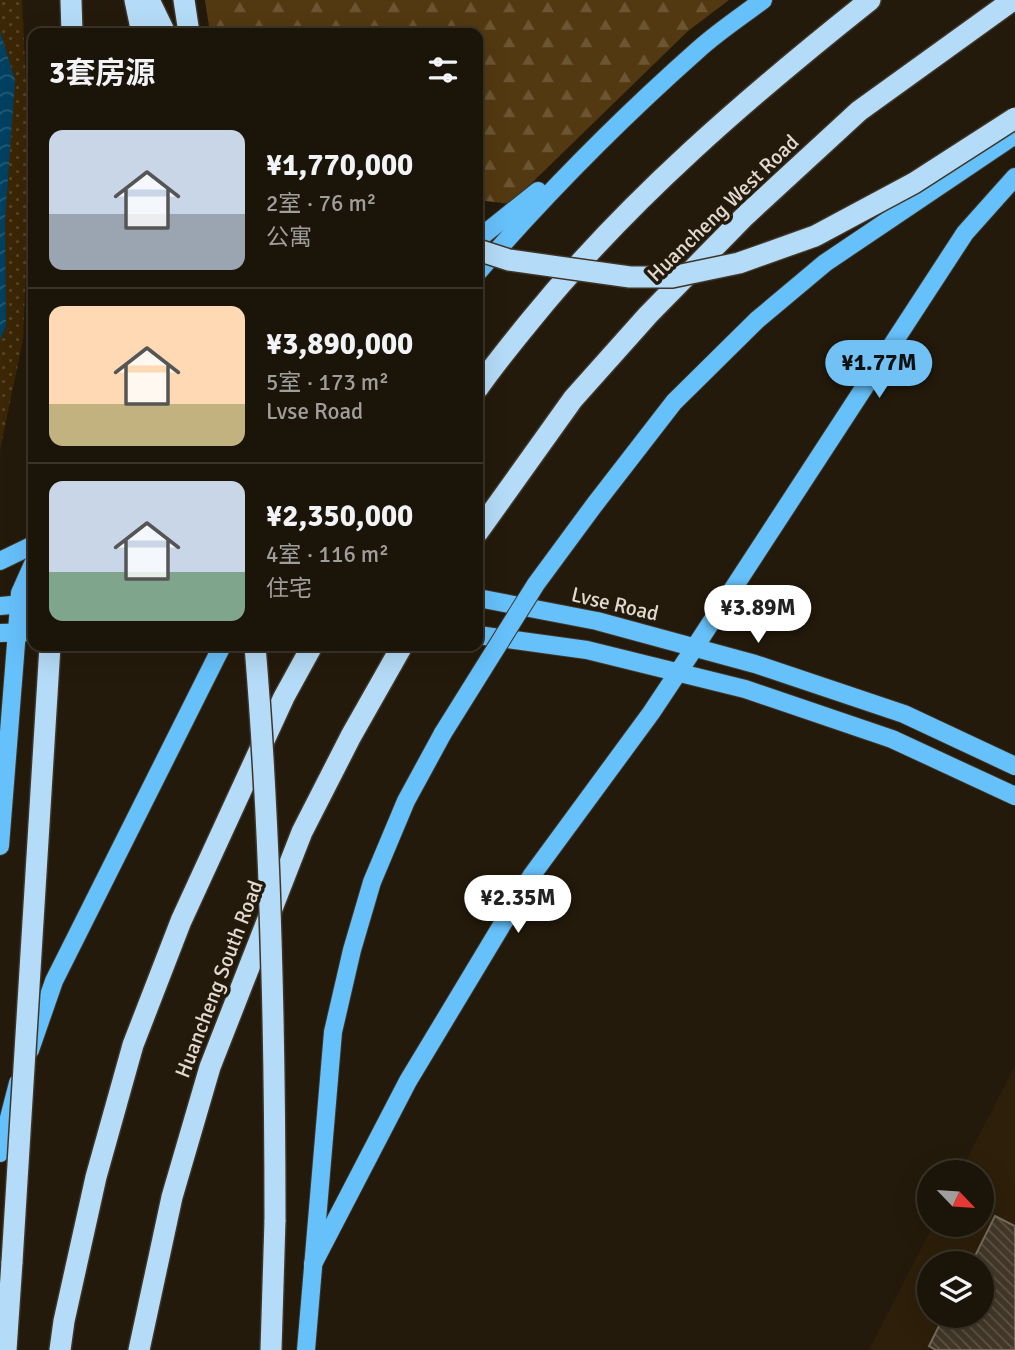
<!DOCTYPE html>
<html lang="zh">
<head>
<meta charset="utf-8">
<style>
  :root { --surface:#1b1408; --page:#241d12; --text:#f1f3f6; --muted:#a09e9c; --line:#393329; --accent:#72c1f5 }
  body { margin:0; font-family:Signika,"Noto Sans SC",sans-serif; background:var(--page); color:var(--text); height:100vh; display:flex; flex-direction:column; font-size:26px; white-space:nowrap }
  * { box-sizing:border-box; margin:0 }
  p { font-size:23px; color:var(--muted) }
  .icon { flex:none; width:38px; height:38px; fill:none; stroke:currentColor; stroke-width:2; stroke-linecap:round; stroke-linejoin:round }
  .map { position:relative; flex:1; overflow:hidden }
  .side { position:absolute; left:28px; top:28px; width:455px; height:623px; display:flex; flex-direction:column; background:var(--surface); border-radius:14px; box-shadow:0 7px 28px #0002,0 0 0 2px var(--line) }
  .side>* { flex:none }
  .needle { width:46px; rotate:115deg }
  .tools { position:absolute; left:917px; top:1160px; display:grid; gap:14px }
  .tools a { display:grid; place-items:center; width:77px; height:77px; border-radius:50%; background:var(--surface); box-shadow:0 7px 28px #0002,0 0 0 2px var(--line); font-size:35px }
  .price { position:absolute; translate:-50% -60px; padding:0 16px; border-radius:24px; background:#fff; color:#222; font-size:23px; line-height:46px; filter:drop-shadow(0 2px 4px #0008) }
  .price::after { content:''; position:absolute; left:50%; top:42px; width:21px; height:16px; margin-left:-10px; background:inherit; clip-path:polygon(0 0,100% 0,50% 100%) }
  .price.on { background:var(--accent); color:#111 }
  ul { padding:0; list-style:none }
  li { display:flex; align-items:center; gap:21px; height:175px; padding:0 21px }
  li+li { border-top:2px solid var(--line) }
  li span { display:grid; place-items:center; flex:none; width:196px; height:140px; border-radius:14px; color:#555 }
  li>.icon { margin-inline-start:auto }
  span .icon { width:84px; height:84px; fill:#fffc; stroke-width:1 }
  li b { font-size:30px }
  h2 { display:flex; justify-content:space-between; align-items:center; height:84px; padding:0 21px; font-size:30px }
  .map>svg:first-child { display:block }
  .built { fill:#2d1f0a; fill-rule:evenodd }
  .green { fill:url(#green-dots) }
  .forest { fill:url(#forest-firs) }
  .water { fill:url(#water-waves) }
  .building { fill:url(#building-back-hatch); stroke:#776b5a; stroke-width:2 }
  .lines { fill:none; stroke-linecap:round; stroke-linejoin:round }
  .major-casing { stroke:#3f3527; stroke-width:20 }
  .highway-casing { stroke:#3f3527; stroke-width:24 }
  .major { stroke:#66c0fa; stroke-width:18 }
  .highway { stroke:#b4dbf7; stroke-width:21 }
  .major-bridge-casing { stroke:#3f3527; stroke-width:20; stroke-linecap:butt }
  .highway-bridge-casing { stroke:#3f3527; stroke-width:24; stroke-linecap:butt }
  .major-bridge { stroke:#66c0fa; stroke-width:18 }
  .highway-bridge { stroke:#b4dbf7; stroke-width:21 }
  .labels { text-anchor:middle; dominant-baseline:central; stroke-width:7; stroke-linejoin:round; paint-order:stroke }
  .street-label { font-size:21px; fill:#e2dad1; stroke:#241a0b }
</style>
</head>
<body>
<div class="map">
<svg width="1015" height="1350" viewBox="0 0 1015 1350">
  <defs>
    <pattern id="green-dots" width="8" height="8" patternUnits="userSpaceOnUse" patternTransform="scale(1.75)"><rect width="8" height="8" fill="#3b2605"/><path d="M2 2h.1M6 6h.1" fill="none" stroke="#574528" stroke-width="1.8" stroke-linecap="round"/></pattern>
    <pattern id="forest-firs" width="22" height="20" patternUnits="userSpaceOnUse" patternTransform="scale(1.75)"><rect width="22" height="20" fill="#533911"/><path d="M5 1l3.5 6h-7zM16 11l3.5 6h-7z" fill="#6b5533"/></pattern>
    <pattern id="water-waves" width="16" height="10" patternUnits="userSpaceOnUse" patternTransform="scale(1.75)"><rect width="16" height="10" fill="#004061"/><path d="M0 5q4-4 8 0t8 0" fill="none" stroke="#255b77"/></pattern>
    <pattern id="building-back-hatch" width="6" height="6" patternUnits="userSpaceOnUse" patternTransform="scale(1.75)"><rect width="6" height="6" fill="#423728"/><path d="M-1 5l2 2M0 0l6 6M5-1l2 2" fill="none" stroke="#5d5346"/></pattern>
  </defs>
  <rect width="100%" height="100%" fill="#241a0b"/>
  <path class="built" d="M1015 1066V1350H869L933 1225H982V1172H960ZM929 1264H982V1316H929Z"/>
  <polygon class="green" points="0,0 22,0 30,165 23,340 0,450"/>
  <polygon class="forest" points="205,0 729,0 688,31 510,204 478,200 478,33 210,33"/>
  <polygon class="water" points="0,31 15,80 5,220 6,326 0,340"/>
  <polygon class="building" points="995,1216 1015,1226 1015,1350 936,1350 929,1346 944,1316 982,1316 982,1264 971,1264"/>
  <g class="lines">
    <g class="major-casing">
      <g id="major">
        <polyline points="478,239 538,191"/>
        <path d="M478 272C547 193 621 118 699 49 719 31 742 16 763 0"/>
        <polyline points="595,504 674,402 757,320 825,263 1015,135"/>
        <polyline points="0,561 33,545"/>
        <polyline points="478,598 597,621 755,664 904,714 1015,766"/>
        <polyline points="0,606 33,603"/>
        <polyline points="0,633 33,632"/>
        <polyline points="478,635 587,650 745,689 892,739 1015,796"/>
        <polyline points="0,846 20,593 33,564"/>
        <polyline points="30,1050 54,981 222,646"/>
        <polyline points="0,1153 18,1083"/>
        <polyline points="313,1264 408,1081 532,875 651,713 695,647 965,233 1015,177"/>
        <polyline points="306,1350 333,1032 352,950 372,882 406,801 443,733"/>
      </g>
    </g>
    <g class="highway-casing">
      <g id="highway">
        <polyline points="71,0 72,33"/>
        <polyline points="135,0 142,33"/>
        <polyline points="149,0 165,33"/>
        <polyline points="184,0 189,33"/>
        <path d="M478 388C494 365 512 343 530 321 628 200 748 97 870 0"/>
        <polyline points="478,532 573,399 648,315 745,216 859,111 1013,0"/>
        <polyline points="6,1350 12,1262"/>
        <polyline points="60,1350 64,1321 96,1177 133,1045 181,921 284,697 312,646"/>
        <polyline points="139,1350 172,1197 210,1067 302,832 351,736 402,646"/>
        <polyline points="271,1350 275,1220"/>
      </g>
    </g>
    <use href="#major" class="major"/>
    <use href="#highway" class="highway"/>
    <g class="major-bridge-casing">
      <polyline id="major-bridge" points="443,733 536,584 595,504"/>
    </g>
    <g class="highway-bridge-casing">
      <g id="highway-bridge">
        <polyline points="478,250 509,260 630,277 672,277 739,263 815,236 914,183 1015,118"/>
        <path d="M255 646C271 837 275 1029 275 1220"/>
        <polyline points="12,1262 50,646"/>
      </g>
    </g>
    <use href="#major-bridge" class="major-bridge"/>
    <use href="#highway-bridge" class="highway-bridge"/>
  </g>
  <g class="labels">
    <g class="street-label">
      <text transform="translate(723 208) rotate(-44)">Huancheng West Road</text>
      <text transform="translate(615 604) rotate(13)">Lvse Road</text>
      <text transform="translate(219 979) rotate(-69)">Huancheng South Road</text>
    </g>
  </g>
</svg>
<div class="tools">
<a><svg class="needle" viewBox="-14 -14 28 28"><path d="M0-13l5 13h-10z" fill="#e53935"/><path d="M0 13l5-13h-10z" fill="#a09e9c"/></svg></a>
<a><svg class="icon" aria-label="layers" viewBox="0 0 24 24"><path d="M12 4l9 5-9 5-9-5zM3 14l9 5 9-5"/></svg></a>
</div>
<b class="price on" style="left:879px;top:400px">¥1.77M</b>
<b class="price" style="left:758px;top:645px">¥3.89M</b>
<b class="price" style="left:518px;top:935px">¥2.35M</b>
<section class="side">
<h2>3套房源<svg class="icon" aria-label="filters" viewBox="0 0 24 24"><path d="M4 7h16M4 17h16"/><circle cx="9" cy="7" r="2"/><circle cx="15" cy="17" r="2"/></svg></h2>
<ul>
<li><span style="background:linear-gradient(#c9d6e8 60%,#9aa5b1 0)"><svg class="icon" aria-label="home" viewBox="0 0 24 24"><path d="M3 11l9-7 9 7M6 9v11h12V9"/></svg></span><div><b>¥1,770,000</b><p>2室 · 76 m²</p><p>公寓</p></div></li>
<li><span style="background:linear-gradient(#ffd9b3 70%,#c2b280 0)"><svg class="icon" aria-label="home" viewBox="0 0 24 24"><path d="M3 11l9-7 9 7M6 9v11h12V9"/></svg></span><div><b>¥3,890,000</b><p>5室 · 173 m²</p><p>Lvse Road</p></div></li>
<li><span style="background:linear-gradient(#c9d6e8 65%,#7fa58c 0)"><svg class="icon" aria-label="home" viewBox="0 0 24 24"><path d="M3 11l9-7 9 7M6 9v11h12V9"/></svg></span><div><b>¥2,350,000</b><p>4室 · 116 m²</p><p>住宅</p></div></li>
</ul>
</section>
</div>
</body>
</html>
